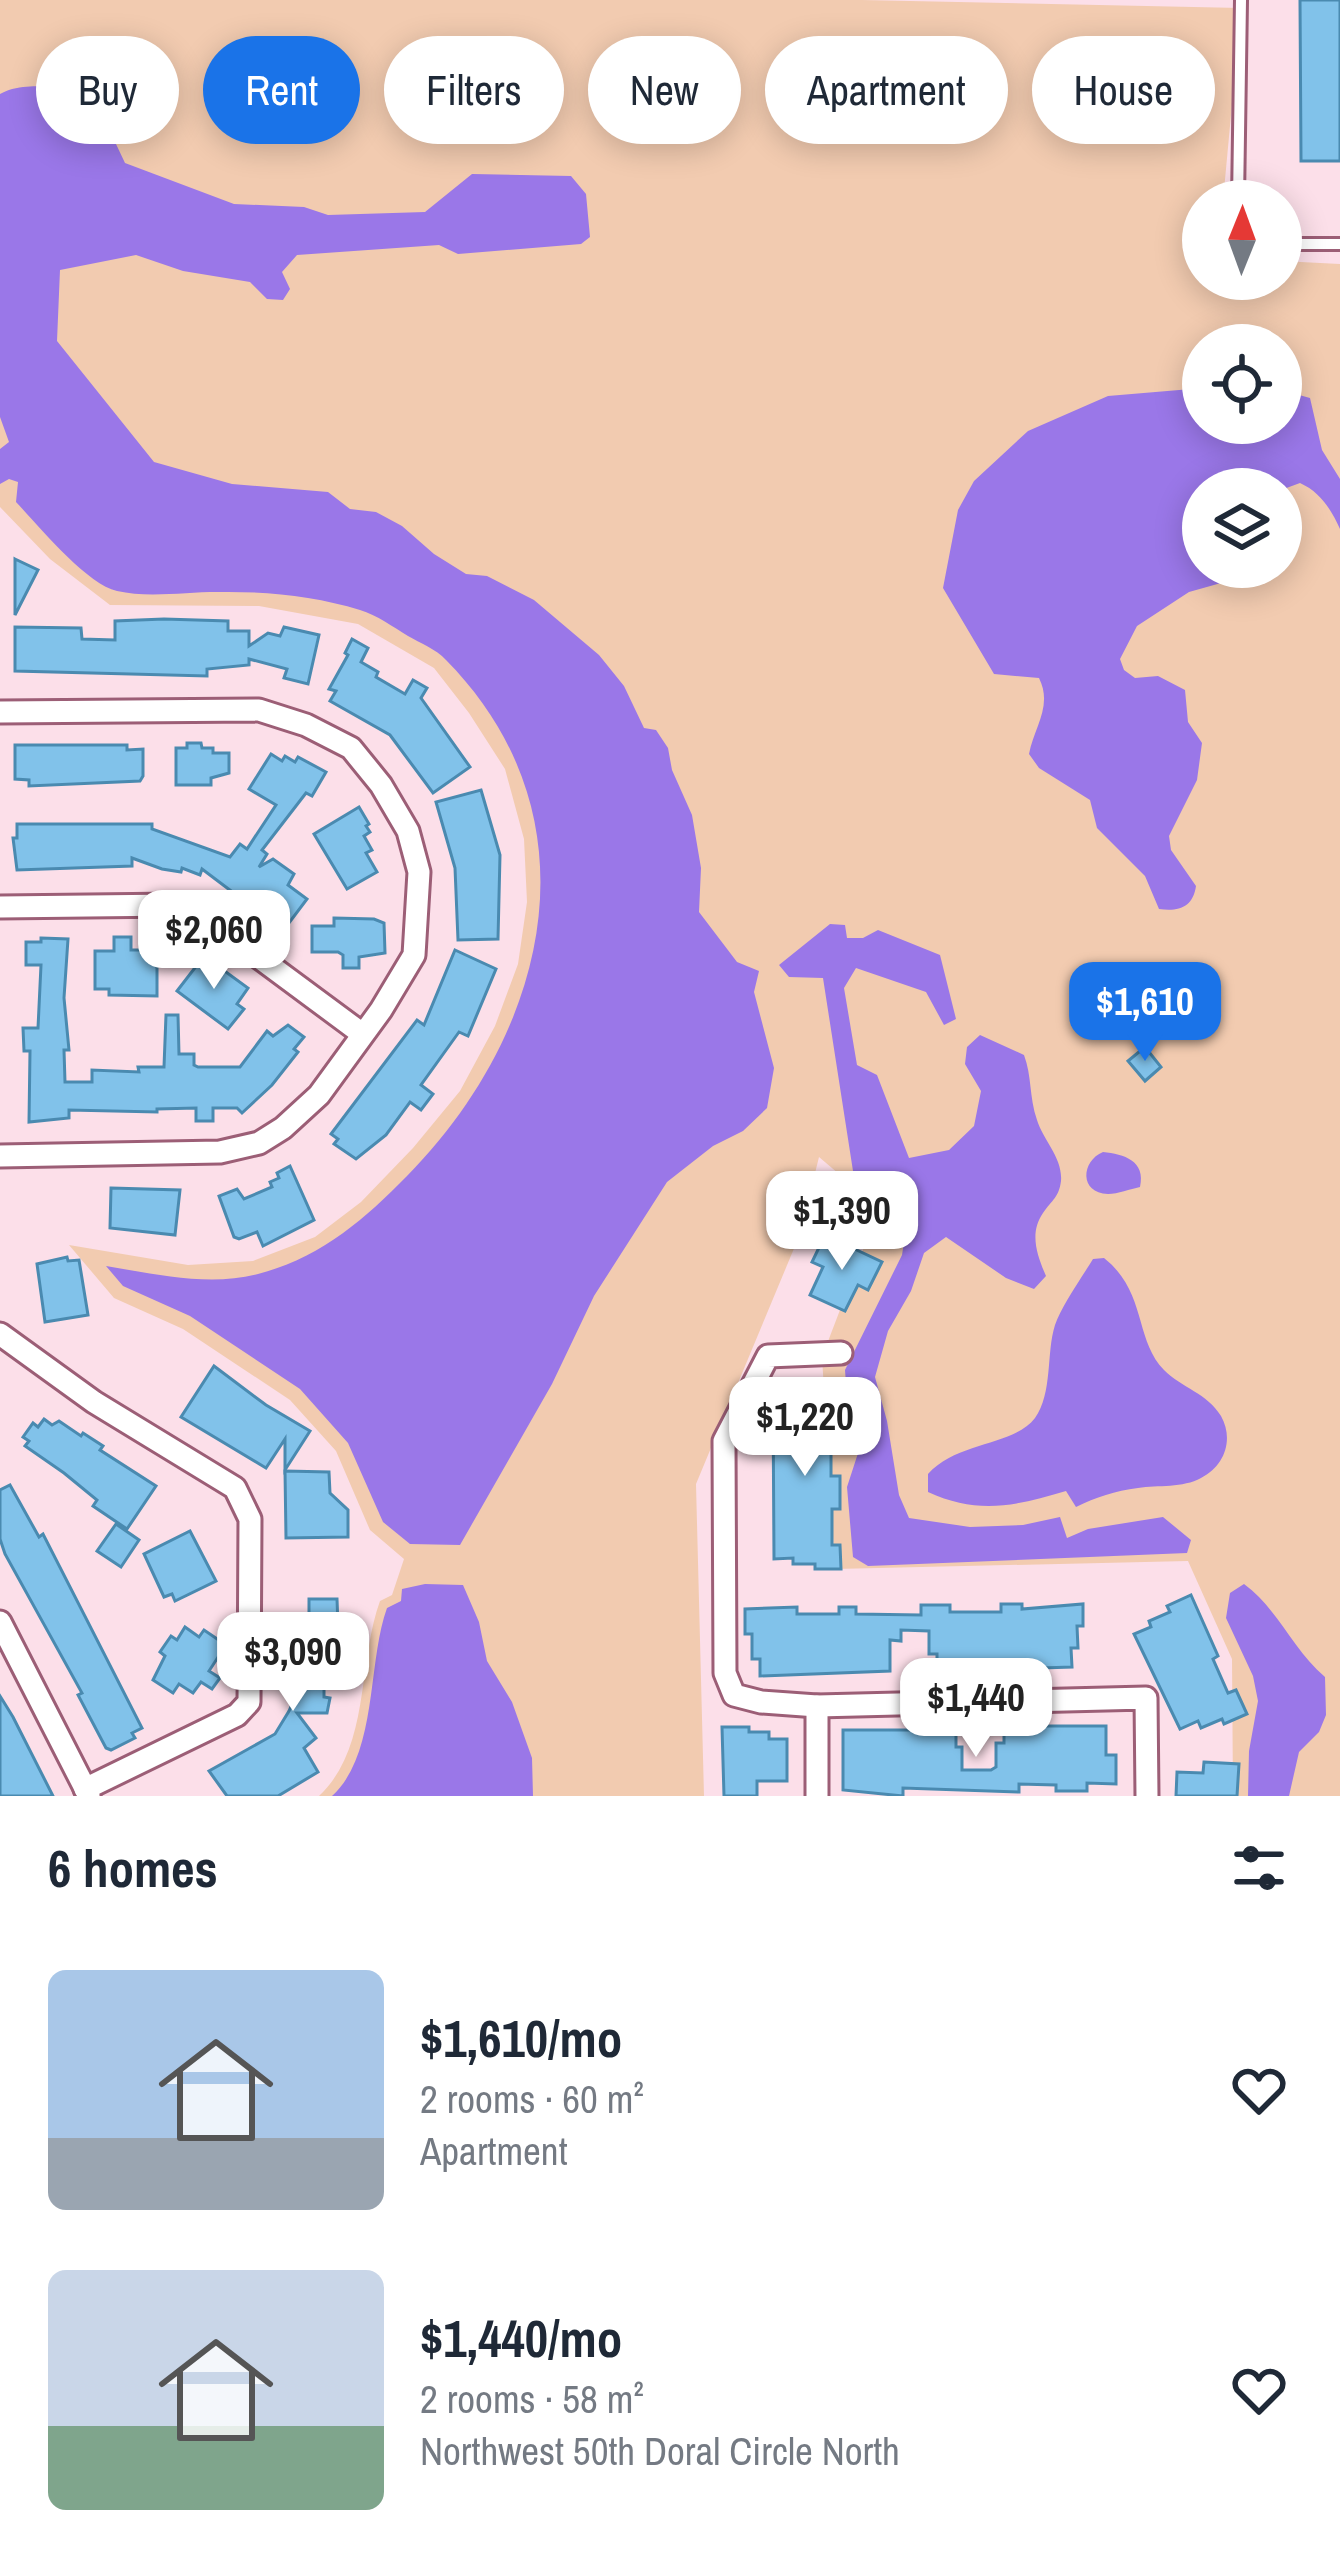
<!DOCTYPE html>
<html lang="en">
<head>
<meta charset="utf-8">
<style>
  :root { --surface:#fff; --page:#f6f6f7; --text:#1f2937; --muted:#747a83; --accent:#1a73e8 }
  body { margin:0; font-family:"Archivo Narrow",sans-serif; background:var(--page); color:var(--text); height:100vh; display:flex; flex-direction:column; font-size:45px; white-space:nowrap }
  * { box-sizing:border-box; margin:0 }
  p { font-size:39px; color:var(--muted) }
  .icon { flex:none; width:66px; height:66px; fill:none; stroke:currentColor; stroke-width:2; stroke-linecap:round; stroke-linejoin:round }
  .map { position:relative; height:1796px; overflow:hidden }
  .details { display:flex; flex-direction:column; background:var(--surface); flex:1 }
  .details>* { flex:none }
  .top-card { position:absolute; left:36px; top:36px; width:1269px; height:108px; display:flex; gap:24px }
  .needle { width:78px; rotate:1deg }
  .tools { position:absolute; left:1182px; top:180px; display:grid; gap:24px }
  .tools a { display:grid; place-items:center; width:120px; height:120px; border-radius:50%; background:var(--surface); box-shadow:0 6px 30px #0003; font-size:60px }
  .price { position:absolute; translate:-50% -102px; padding:0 27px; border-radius:24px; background:#fff; color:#222; font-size:39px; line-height:78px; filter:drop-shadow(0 3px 6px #0008) }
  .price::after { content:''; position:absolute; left:50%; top:72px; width:36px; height:27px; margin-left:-18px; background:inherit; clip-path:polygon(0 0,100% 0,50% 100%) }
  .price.on { background:var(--accent); color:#fff }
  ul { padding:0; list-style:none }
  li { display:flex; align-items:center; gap:36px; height:300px; padding:0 48px }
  li span { display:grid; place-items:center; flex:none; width:336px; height:240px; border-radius:18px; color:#555 }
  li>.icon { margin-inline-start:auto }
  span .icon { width:144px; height:144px; fill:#fffc; stroke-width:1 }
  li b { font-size:51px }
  h2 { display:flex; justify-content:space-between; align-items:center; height:144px; padding:0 48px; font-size:51px }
  .chip { padding:0 42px; border-radius:54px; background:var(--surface); box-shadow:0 6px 30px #0003; font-size:42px; line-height:108px }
  .chip.on { background:var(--accent); color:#fff }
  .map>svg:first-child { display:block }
  .green { fill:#f2cbb0; fill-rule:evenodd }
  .water { fill:#9a77e8 }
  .building { fill:#81c2ea; stroke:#4a8ab0; stroke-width:3 }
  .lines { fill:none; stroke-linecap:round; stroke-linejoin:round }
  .lane-casing { stroke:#9c5e76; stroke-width:16 }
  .street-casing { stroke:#9c5e76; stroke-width:27 }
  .lane { stroke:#fff; stroke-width:10 }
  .street { stroke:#fff; stroke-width:21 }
</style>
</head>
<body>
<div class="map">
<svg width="1340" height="1796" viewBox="0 0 1340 1796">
  <rect width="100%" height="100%" fill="#fcdfe9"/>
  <path class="green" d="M0 0H862L1241 8 1223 201H1203V279H1281V261L1340 264V1796H1233L1232 1659 1188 1561 835 1569 822 1357 879 1208 819 1157 800 1234 696 1484 704 1796H319C371 1747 357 1664 380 1601L392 1595 404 1559 370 1530 336 1451 290 1400 183 1329 114 1298 69 1245 188 1265 253 1261 315 1237 361 1202 413 1148 460 1091 495 1026 518 964 527 902 524 839 505 769 469 713 434 668 358 624 259 606 110 605 50 559 0 507ZM1203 345H1281V423H1203ZM1203 489H1281V567H1203Z"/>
  <g class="water">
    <path d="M101 63 116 76V144L125 163 234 204 304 207 328 215 425 212 472 174 571 176 586 194 590 237 581 244 458 254 439 245 297 255 282 272 290 289 283 300 267 299 250 282 183 271 136 255 60 270 57 341 154 462 232 484 328 492 350 509 376 512 402 526 434 554 466 574 487 576 534 600 599 655 624 686 644 728 656 730 668 748 672 770 692 815 701 868 699 912 737 962 759 971 754 992 774 1068 767 1108 743 1131 713 1146 667 1182 594 1296 552 1384 460 1545 410 1544 383 1522 348 1443 300 1389 190 1316 123 1286 106 1266C155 1274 209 1287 258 1274 320 1258 364 1220 407 1176 549 1032 601 817 446 660 436 649 420 643 408 636 393 627 377 615 360 610 315 596 264 591 217 592 186 592 147 598 117 591 86 584 38 525 16 502L18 482 9 479 0 484V449L9 442 0 417V94C23 82 38 90 57 82 74 76 82 66 101 63Z"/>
    <path d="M1203 388V423H1281V390L1310 398 1322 450 1340 479V529C1331 509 1320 492 1300 483L1281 490 1203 489V567H1223L1221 583 1189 592 1137 626 1120 659 1124 670 1135 678 1158 676 1185 690 1188 722 1202 743 1197 780 1169 836 1171 850 1196 886C1193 907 1179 912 1159 909L1145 876 1097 828 1090 800 1039 768 1029 754C1034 727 1053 706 1039 678L994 674 943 588 958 510 974 481 1028 431 1108 396Z"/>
    <path d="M830 924 845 925 847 938H863L878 930 940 955 956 1019 944 1025 926 992 856 968 844 988 857 1065 877 1075 909 1158 949 1150 974 1126 981 1091 965 1064 967 1047 980 1035 1024 1055C1032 1076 1029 1097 1037 1120 1043 1140 1063 1158 1061 1181 1059 1197 1052 1200 1043 1213 1029 1233 1037 1255 1046 1276L1034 1289 1006 1278 946 1237 924 1253 911 1291 888 1331 875 1377 887 1421 899 1495 909 1518 970 1527 1023 1525 1060 1517 1067 1538 1088 1529 1163 1517 1191 1540 1187 1553 868 1566 853 1557 847 1487 860 1447 859 1423 848 1411 845 1370 902 1255 909 1210 876 1197 853 1171 823 978 789 977 779 965Z"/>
    <path d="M1103 1152C1124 1154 1146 1161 1140 1187 1130 1189 1118 1194 1108 1194 1079 1193 1081 1161 1103 1152Z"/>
    <path d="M1104 1258C1147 1292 1134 1339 1164 1370 1182 1388 1207 1393 1221 1416 1234 1439 1225 1466 1201 1478 1183 1488 1158 1485 1138 1488 1115 1491 1096 1497 1076 1507L1066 1491C1016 1506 978 1515 928 1492V1474C958 1441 1014 1446 1035 1418 1053 1393 1046 1353 1055 1325 1061 1307 1082 1277 1093 1259Z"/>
    <path d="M425 1584 463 1585 479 1622 487 1661 512 1702 532 1758 533 1796H332C378 1754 367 1663 387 1608L401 1601 402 1589Z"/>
    <path d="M1244 1584C1278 1609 1293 1650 1325 1677L1326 1715 1319 1732 1299 1752 1289 1796H1248L1249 1751 1258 1701 1253 1676 1226 1618 1230 1593Z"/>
  </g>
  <g class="building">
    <polygon points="1300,0 1340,0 1340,161 1301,161"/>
    <polygon points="15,559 38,570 15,615"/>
    <polygon points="164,619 228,621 228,631 249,631 249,646 268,633 280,636 284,627 319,635 308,684 284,678 287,669 249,659 249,665 207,669 207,676 15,671 15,627 81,628 82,639 115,640 115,621"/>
    <polygon points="352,639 368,648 361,662 378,672 376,677 405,694 413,680 427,688 421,698 470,767 433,793 390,735 330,701 336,691 329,689 348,655 345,653"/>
    <polygon points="187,743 201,743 202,748 213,748 213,753 229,753 229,773 211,778 211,785 176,785 176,748 187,748"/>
    <polygon points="15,745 127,745 127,750 143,749 143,776 140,781 29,786 29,780 15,779"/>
    <polygon points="271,754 282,761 285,756 295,762 298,757 326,772 312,796 306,793 262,850 267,854 259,867 273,859 294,874 288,885 307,899 289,923 267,906 263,911 257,906 255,909 202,869 200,875 182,868 181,872 162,869 132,858 132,866 17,870 13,838 17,838 17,824 152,824 152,829 230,857 240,844 247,849 276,805 249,789"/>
    <polygon points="481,790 500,855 498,939 458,940 455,868 436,802"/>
    <polygon points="359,807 369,824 366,826 370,832 364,836 372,850 366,853 377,872 347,889 314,834"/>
    <polygon points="334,918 374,919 384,923 385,953 359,957 359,968 343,968 343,955 338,952 312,952 312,926 334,926"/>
    <polygon points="114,937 131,937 131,950 157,950 157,996 109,995 109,989 95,989 95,951 114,951"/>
    <polygon points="41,938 68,939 64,998 69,1050 64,1050 65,1082 92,1082 92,1070 139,1072 138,1067 164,1067 166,1015 178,1015 179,1054 194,1054 194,1065 198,1067 240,1067 267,1031 273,1036 288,1025 304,1037 294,1049 298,1052 272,1085 242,1113 237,1108 213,1108 213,1121 196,1121 196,1108 157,1109 157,1112 69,1110 69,1118 29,1122 30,1051 24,1051 23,1028 38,1028 41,965 26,965 26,942 41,942"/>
    <polygon points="455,950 496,969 468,1036 459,1032 421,1085 433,1094 421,1110 410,1102 386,1135 356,1159 334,1144 338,1139 331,1134 417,1020 424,1025"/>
    <polygon points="204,956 248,988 237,1004 244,1009 228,1029 177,991"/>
    <polygon points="1145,1047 1161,1067 1145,1081 1128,1061"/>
    <polygon points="290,1166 314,1220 263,1246 257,1232 239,1239 234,1237 219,1196 237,1189 244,1199 272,1187 270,1182 279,1178 277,1173"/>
    <polygon points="111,1188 180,1190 175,1235 110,1228"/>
    <polygon points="825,1235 882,1262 868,1290 858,1285 845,1311 810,1295 823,1267 812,1262"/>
    <polygon points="67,1257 68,1261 79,1260 88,1315 45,1322 37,1264"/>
    <polygon points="214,1366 266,1405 310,1431 285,1470 285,1439 266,1468 181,1417"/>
    <polygon points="803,1388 832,1388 832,1419 839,1419 840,1446 831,1446 831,1476 840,1476 840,1509 832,1509 832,1545 840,1545 841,1569 815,1569 815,1564 793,1564 793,1558 774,1559 773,1397 803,1397"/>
    <polygon points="44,1419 52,1425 59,1421 81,1436 83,1433 103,1446 100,1450 156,1486 127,1529 93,1506 97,1500 64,1473 25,1446 29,1441 23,1437 33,1423 38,1427"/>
    <polygon points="285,1471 329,1472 330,1493 348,1510 348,1537 286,1538"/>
    <polygon points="10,1485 39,1537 43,1534 142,1728 132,1733 135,1738 111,1750 106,1748 78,1695 82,1693 5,1554 0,1539 0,1490"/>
    <polygon points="116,1524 139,1540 121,1567 97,1551"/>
    <polygon points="190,1531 216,1581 175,1601 172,1594 164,1597 144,1554"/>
    <polygon points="1191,1595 1218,1656 1213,1659 1228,1693 1236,1690 1247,1714 1224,1724 1222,1719 1201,1728 1198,1721 1180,1729 1134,1634 1151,1627 1149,1621 1170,1612 1167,1606"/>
    <polygon points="309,1599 337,1599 338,1626 350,1626 349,1671 324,1672 324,1697 330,1698 327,1713 297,1713 316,1738 304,1748 318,1772 278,1796 227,1796 209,1771 275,1734 289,1711 310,1662 290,1661 291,1639 309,1638"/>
    <polygon points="1001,1604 1022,1604 1022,1609 1083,1604 1083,1626 1077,1626 1078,1648 1071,1648 1072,1667 937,1671 937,1654 929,1654 929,1631 901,1630 901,1641 890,1640 890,1671 760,1676 760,1659 752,1659 752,1634 745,1634 745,1609 797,1607 797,1614 839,1614 839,1607 856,1607 856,1614 921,1615 921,1605 950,1605 950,1612 1001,1612"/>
    <polygon points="185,1627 199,1637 204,1630 226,1645 209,1671 220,1678 212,1689 201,1682 193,1693 179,1684 173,1693 153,1680 165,1656 160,1652 171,1636 177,1640"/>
    <polygon points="0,1696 13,1717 53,1796 0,1796"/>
    <polygon points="1004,1726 1106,1726 1106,1755 1116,1755 1116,1784 1087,1783 1087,1791 1056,1791 1056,1785 1019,1784 1019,1792 903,1788 903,1796 843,1790 843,1730 956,1730 956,1747 962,1747 962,1770 991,1770 996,1767 996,1743 1004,1743"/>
    <polygon points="722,1727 749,1727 749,1732 769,1732 769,1739 787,1739 787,1781 757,1781 757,1796 724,1796"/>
    <polygon points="1204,1762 1239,1764 1237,1796 1176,1796 1177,1772 1203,1773"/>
  </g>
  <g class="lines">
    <g class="lane-casing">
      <g id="lane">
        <polyline points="1238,201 1241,0"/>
        <polyline points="1281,244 1340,244"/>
      </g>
    </g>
    <g class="street-casing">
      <g id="street">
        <polyline points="0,712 259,710 306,725 351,748 381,785 408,831 419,872 414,955 381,1010 319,1095 283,1128 259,1143 220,1152 0,1156"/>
        <polyline points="0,907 176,905 195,910 361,1033"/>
        <polyline points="0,1334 94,1402 235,1488 250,1519 249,1702 237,1715 85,1789"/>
        <polyline points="841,1353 768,1356 724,1441 725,1673 734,1695 761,1702 817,1706 1146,1698 1147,1796"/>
        <polyline points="0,1622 89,1796"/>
        <polyline points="817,1706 817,1796"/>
      </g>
    </g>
    <use href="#lane" class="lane"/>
    <use href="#street" class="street"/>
  </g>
</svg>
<div class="tools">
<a><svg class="needle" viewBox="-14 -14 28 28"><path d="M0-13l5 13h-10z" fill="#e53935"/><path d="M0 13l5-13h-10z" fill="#747a83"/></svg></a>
<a><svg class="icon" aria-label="locate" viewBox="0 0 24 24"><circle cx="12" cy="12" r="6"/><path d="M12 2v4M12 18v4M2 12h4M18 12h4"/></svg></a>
<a><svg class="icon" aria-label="layers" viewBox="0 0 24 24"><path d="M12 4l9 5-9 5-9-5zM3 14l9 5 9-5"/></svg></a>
</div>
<b class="price" style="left:214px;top:992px">$2,060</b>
<b class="price on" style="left:1145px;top:1064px">$1,610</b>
<b class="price" style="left:842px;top:1273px">$1,390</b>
<b class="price" style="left:805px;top:1479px">$1,220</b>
<b class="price" style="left:293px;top:1714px">$3,090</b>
<b class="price" style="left:976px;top:1760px">$1,440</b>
<div class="top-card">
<a class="chip">Buy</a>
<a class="chip on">Rent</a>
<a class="chip">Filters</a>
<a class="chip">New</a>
<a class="chip">Apartment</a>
<a class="chip">House</a>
</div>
</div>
<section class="details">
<h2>6 homes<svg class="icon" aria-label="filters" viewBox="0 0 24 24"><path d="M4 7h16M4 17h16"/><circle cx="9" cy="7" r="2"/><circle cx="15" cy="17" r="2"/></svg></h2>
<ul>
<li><span style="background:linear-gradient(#a9c7e8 70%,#9aa5b1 0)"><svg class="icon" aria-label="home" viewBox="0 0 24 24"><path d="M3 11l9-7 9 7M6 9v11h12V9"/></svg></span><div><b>$1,610/mo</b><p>2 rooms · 60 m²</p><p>Apartment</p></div><svg class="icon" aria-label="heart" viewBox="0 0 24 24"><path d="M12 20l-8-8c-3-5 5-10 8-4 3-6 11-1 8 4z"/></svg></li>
<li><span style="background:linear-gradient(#c9d6e8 65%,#7fa58c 0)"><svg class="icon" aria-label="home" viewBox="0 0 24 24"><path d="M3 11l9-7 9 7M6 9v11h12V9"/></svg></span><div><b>$1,440/mo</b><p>2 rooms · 58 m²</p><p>Northwest 50th Doral Circle North</p></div><svg class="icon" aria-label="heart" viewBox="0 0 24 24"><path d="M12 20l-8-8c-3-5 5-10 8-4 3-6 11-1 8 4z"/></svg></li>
</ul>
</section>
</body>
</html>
